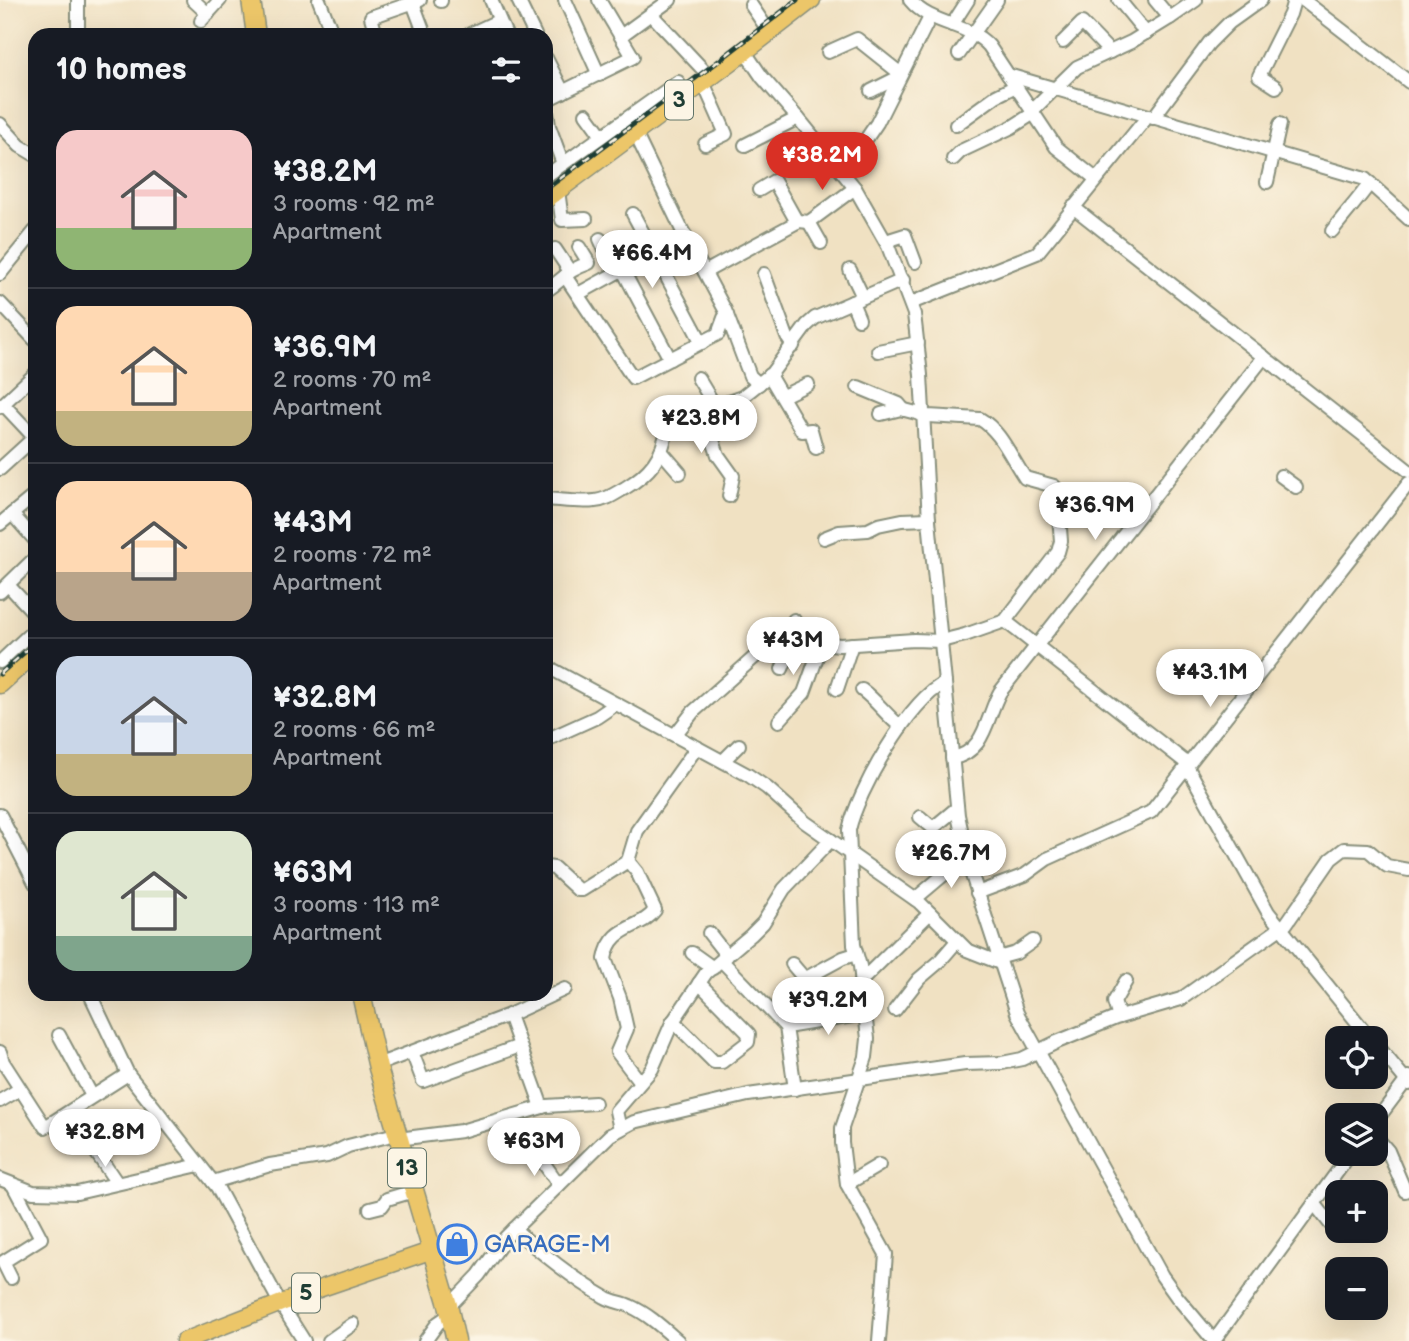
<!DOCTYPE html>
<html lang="en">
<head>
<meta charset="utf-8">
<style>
  :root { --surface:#171b24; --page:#20242c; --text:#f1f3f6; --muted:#9ea1a6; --line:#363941; --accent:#d93025 }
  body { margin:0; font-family:"Balsamiq Sans",sans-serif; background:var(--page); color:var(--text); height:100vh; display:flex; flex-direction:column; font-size:26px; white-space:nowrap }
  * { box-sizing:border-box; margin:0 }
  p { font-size:23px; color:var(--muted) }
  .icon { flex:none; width:38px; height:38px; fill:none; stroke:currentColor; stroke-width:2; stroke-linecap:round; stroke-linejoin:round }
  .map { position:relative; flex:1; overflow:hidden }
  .drawer { position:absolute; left:28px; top:28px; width:525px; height:973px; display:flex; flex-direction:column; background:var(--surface); border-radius:21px; box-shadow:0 7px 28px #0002 }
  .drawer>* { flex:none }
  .buttons { position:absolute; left:1325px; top:1026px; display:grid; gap:14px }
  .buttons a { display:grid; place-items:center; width:63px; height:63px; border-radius:14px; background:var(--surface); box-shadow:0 7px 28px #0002; font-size:35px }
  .price { position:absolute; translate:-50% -60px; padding:0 16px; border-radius:24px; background:#fff; color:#222; font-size:23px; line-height:46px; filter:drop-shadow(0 2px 4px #0008) }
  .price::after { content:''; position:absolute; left:50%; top:42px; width:21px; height:16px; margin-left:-10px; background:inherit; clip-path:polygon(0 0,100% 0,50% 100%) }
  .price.active { background:var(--accent); color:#fff }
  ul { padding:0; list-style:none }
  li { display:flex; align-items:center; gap:21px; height:175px; padding:0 28px }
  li+li { border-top:2px solid var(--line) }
  li span { display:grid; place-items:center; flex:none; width:196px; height:140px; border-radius:21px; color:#555 }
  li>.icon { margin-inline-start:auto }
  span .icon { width:84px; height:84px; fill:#fffc; stroke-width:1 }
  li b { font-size:30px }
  h2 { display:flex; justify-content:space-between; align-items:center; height:84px; padding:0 28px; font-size:30px }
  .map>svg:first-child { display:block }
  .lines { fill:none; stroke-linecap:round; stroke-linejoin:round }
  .minor-casing { stroke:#888f7b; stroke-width:16 }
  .major-casing { stroke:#888f7b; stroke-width:19 }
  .highway-casing { stroke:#888f7b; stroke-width:21 }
  .minor { stroke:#fff; stroke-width:12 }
  .major { stroke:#ecc669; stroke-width:16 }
  .highway { stroke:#ecc669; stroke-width:18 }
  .rail-casing { stroke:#1f3d34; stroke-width:5 }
  .rail { stroke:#fcf5e5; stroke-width:2.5; stroke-dasharray:8; stroke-linecap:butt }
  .labels { text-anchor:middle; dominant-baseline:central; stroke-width:5; stroke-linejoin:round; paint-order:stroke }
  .shield { fill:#fcf5e5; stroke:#617469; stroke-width:2 }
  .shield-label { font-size:23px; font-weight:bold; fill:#1f3d34 }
  .shop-label { font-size:24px; fill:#366cbe; stroke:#fcf5e5; text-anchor:start }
</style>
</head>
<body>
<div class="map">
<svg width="1409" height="1341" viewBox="0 0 1409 1341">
  <rect width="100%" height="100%" fill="#fcf5e5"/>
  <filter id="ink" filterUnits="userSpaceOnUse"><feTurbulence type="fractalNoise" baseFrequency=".0143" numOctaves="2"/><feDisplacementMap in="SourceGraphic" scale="14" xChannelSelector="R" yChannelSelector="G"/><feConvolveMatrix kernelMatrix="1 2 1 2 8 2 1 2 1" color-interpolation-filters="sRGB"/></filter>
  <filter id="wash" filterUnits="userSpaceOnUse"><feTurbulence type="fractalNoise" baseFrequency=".00686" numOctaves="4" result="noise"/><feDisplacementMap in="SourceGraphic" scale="28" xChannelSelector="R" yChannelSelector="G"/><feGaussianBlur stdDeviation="1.57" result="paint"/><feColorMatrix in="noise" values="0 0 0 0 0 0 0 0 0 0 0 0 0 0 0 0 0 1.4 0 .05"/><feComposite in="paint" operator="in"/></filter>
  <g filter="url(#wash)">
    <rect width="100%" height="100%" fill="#f0e1c2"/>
  </g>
  <g filter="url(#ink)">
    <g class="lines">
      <g class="minor-casing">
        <g id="minor">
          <polyline points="78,0 78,35"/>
          <polyline points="193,0 208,14"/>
          <polyline points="319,0 333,35"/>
          <polyline points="441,0 441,1"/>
          <polyline points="491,0 506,35"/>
          <polyline points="518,0 535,35"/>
          <polyline points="565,0 599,75"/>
          <path d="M910 0C931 26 967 22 989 46L1056 147 1096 179"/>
          <polyline points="1119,0 1146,33"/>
          <polyline points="1303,0 1409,82"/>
          <polyline points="413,3 425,35"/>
          <polyline points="751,5 770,33"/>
          <polyline points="651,14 710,77"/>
          <polyline points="1170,18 1196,0"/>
          <polyline points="201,21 220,0"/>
          <polyline points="952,25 968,0"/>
          <polyline points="376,35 371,17 420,0"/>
          <polyline points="468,35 498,21"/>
          <polyline points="622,35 670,0"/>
          <polyline points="1063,42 1082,23 1110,52"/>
          <polyline points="745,52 762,77 803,124 855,188 888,246 914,314 921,375 929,520 958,815 969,866 1017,1013 1162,1276 1177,1297 1214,1341"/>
          <polyline points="828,52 857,39 901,74"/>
          <polyline points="959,54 997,0"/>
          <polyline points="546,58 563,92"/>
          <polyline points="1008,75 1365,179 1409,219"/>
          <polyline points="703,82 726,134 705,144"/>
          <polyline points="1276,87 1259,76 1290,14 1294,0"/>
          <polyline points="871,91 899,77"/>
          <polyline points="546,100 633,57 599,0"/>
          <polyline points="546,105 549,126 563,164"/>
          <polyline points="1032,111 1077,67 1131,42 1170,18 1155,0"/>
          <polyline points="586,114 602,136"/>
          <polyline points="1153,118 1209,43 1229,23 1261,0"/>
          <polyline points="0,124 20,146 35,155"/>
          <polyline points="956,125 996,96 1016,86"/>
          <polyline points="635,133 681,228 725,310 750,376 759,384"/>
          <polyline points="745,145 798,118"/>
          <polyline points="953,159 961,151 1012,127 1034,113"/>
          <polyline points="843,173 877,123 930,17"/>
          <polyline points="546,176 678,82"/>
          <polyline points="1267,182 1280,124"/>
          <polyline points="558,190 562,220 586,219"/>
          <polyline points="759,190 774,181 797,222"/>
          <polyline points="1073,207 1409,471"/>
          <polyline points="633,214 702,343"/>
          <polyline points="809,222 821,243"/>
          <path d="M1332 231C1345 214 1358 200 1370 183"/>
          <polyline points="600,239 604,248 612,250 670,359"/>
          <polyline points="886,241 905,235 915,262"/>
          <polyline points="555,249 569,270"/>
          <polyline points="850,270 863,297"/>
          <polyline points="705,272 799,221 809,222 855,188"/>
          <polyline points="0,274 35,231"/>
          <polyline points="764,274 787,337 793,346"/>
          <polyline points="565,276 633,378 718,334 724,318 727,315"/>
          <path d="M546 291C565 278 566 271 589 263L579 247"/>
          <polyline points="578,294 685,235"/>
          <polyline points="852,302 859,319"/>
          <polyline points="0,303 35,340"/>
          <polyline points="911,303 1037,253 1148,116"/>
          <polyline points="878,351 918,343"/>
          <polyline points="769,375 802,431 811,430 816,448"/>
          <polyline points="698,378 710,398 711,408"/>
          <polyline points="858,387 899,404 904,410"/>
          <polyline points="783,396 808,384"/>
          <polyline points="3,404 34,437"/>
          <polyline points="0,407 35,374"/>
          <polyline points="703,411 718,455 733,476 729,496"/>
          <polyline points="661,451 680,473"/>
          <polyline points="0,469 35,437"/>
          <polyline points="1281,476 1296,487"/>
          <path d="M546 499C562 500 580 503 595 501 607 500 616 493 625 488 650 473 663 457 667 428L703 411 742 397 771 374 807 325 815 318 903 280"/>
          <polyline points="12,514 35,540"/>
          <polyline points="0,524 35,495"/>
          <polyline points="824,538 839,532 868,530 878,525 902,520 929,519"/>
          <polyline points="8,585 35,614"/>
          <polyline points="0,592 35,558"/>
          <polyline points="794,620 803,640"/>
          <polyline points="1005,621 1184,761 1268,912 1370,1038"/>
          <polyline points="0,662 35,629"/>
          <polyline points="546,666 748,775 767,788 805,822 919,902 967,950 1000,963"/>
          <polyline points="782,669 794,640"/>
          <polyline points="837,689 852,644"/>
          <path d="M862 690C877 701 886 715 901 727"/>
          <polyline points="779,721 804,693 822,643"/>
          <path d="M675 735 693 712 766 647 776 642 794 640 840 645 914 640 941 641 965 635 1005 621 1058 552 1061 541 1057 490 1054 486 1025 478C1011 458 1001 431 980 419L928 416 901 409 881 414"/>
          <polyline points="546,740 597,717 616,704"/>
          <path d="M952 758C986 752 986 717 1000 692L1264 357"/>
          <polyline points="723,761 739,745"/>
          <polyline points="0,815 35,883"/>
          <polyline points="920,817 933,828 957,808"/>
          <polyline points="965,851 990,844"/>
          <path d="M628 861 637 872 655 910C641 930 611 924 605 959L620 998 627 1029 617 1052 640 1082"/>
          <polyline points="546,867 554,868 578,890 582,890 628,861 637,831 697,747"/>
          <polyline points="977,893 1025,875 1047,859 1151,812 1409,483"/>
          <polyline points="915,899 966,856"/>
          <polyline points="709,933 727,956"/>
          <polyline points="692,953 713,968"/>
          <polyline points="998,958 1016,953 1033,941"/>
          <polyline points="722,961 786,1027 795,1089"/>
          <polyline points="792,964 803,977 808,977 843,958 856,954"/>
          <polyline points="861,981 930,913"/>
          <polyline points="90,994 128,1074 217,1187 280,1303 304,1341"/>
          <polyline points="895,1010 919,979 939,962 957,941"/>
          <polyline points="509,1015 542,1107"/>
          <polyline points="1119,1017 1114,1002 1126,981"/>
          <polyline points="673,1021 714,1062 722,1062 748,1042 749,1034 699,983"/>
          <polyline points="786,1027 865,1014"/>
          <polyline points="59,1035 92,1096"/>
          <polyline points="1376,1044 1409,1084"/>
          <polyline points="0,1052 3,1062 45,1127 128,1074"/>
          <polyline points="412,1052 423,1081 520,1046"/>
          <polyline points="377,1065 509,1015 565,989"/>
          <polyline points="0,1101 20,1089"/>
          <polyline points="1376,1121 1409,1077"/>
          <polyline points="620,1129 616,1111 652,1069 672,1023 706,973 751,935 763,923 784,889 831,840"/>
          <polyline points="1376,1137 1388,1151 1405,1191"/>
          <polyline points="87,1139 117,1183"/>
          <polyline points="398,1139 461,1131 546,1106 595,1103"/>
          <polyline points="134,1143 164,1120"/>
          <polyline points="536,1152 559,1185"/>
          <polyline points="0,1179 33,1192 77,1193 199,1165"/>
          <polyline points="213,1182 270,1165 327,1156 348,1146 396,1134"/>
          <polyline points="847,1184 879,1165"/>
          <polyline points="1314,1203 1332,1226 1337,1223"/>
          <polyline points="370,1209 382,1206 387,1199 414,1191"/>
          <path d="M514 1229C543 1254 572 1278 605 1297 613 1302 622 1302 630 1306 648 1314 663 1328 678 1341"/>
          <polyline points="11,1278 3,1262 41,1238 13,1185"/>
          <polyline points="448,1305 455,1300 479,1275 506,1237 610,1135 634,1122 748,1095 965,1064 1002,1063 1022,1059 1057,1042 1116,1018 1181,999 1286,924 1331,859 1344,849 1368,850 1387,866 1409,870"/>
          <polyline points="329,1341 353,1324"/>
          <polyline points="425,1341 438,1323 450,1315"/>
          <path d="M879 1341 886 1254 847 1184 842 1143V1128L866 1057 868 1039 860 966 854 945 849 830C857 793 909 699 945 683"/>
          <polyline points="1214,1341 1351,1153"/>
        </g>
      </g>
      <g class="major-casing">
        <g id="major">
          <polyline points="546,200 745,52 812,0"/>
          <polyline points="0,685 35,653"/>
          <polyline points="184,1341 307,1293 430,1251"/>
        </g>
      </g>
      <g class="highway-casing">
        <g id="highway">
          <polyline points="251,0 256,35"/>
          <polyline points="361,994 378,1068 448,1305 456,1341"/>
        </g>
      </g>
      <use href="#minor" class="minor"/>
      <use href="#major" class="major"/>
      <use href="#highway" class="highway"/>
      <g class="rail-casing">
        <g id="rail">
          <polyline points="546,189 720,60 797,0"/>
          <polyline points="0,674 35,643"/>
        </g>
      </g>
      <use href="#rail" class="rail"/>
    </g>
  </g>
  <defs>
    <g id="shop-ring" transform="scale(2.0125)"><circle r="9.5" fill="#fcf5e5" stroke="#3f7fe0" stroke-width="1.5"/><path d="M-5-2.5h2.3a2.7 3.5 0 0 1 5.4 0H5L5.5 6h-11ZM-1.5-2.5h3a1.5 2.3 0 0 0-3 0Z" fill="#3f7fe0"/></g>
  </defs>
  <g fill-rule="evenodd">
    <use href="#shop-ring" x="457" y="1244"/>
  </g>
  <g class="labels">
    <g class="shield">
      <rect x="665" y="80.5" width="28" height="39" rx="5"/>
      <rect x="388" y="1148.5" width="38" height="39" rx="5"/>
      <rect x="292" y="1273.5" width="28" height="39" rx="5"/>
    </g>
    <g class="shield-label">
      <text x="679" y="100">3</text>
      <text x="407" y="1168">13</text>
      <text x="306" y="1293">5</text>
    </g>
    <g class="shop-label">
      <text x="484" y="1244">GARAGE-M</text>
    </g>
  </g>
</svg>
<div class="buttons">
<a><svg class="icon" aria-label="locate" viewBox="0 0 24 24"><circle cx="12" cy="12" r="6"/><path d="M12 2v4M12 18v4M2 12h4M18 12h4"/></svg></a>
<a><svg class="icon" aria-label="layers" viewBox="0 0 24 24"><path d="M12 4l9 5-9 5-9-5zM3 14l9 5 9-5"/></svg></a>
<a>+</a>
<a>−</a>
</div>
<b class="price active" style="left:822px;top:192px">¥38.2M</b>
<b class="price" style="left:652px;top:290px">¥66.4M</b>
<b class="price" style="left:701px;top:455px">¥23.8M</b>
<b class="price" style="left:1095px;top:542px">¥36.9M</b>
<b class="price" style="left:793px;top:677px">¥43M</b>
<b class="price" style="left:1210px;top:709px">¥43.1M</b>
<b class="price" style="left:951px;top:890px">¥26.7M</b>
<b class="price" style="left:828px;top:1037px">¥39.2M</b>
<b class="price" style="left:105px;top:1169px">¥32.8M</b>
<b class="price" style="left:534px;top:1178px">¥63M</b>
<section class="drawer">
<h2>10 homes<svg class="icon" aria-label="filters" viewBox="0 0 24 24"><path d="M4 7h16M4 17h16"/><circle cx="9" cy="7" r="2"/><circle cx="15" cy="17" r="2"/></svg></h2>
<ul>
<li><span style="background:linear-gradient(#f6c9c9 70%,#8fb573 0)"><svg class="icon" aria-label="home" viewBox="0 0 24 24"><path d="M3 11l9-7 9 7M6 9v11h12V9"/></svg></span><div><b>¥38.2M</b><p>3 rooms · 92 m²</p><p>Apartment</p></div></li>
<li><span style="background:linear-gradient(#ffd9b3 75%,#c2b280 0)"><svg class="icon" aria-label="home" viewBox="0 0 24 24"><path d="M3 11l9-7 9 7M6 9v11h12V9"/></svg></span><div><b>¥36.9M</b><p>2 rooms · 70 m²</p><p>Apartment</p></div></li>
<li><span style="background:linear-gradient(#ffd9b3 65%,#b9a48a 0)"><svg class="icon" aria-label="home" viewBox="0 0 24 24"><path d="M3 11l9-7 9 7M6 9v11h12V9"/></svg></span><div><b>¥43M</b><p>2 rooms · 72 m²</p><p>Apartment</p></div></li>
<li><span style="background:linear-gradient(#c9d6e8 70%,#c2b280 0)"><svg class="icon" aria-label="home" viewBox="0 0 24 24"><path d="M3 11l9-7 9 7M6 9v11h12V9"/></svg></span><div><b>¥32.8M</b><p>2 rooms · 66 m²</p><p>Apartment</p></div></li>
<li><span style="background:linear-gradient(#dfe7d0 75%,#7fa58c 0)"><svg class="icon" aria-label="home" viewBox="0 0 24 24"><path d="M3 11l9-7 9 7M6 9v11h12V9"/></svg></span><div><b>¥63M</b><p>3 rooms · 113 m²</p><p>Apartment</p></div></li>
</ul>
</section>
</div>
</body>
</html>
